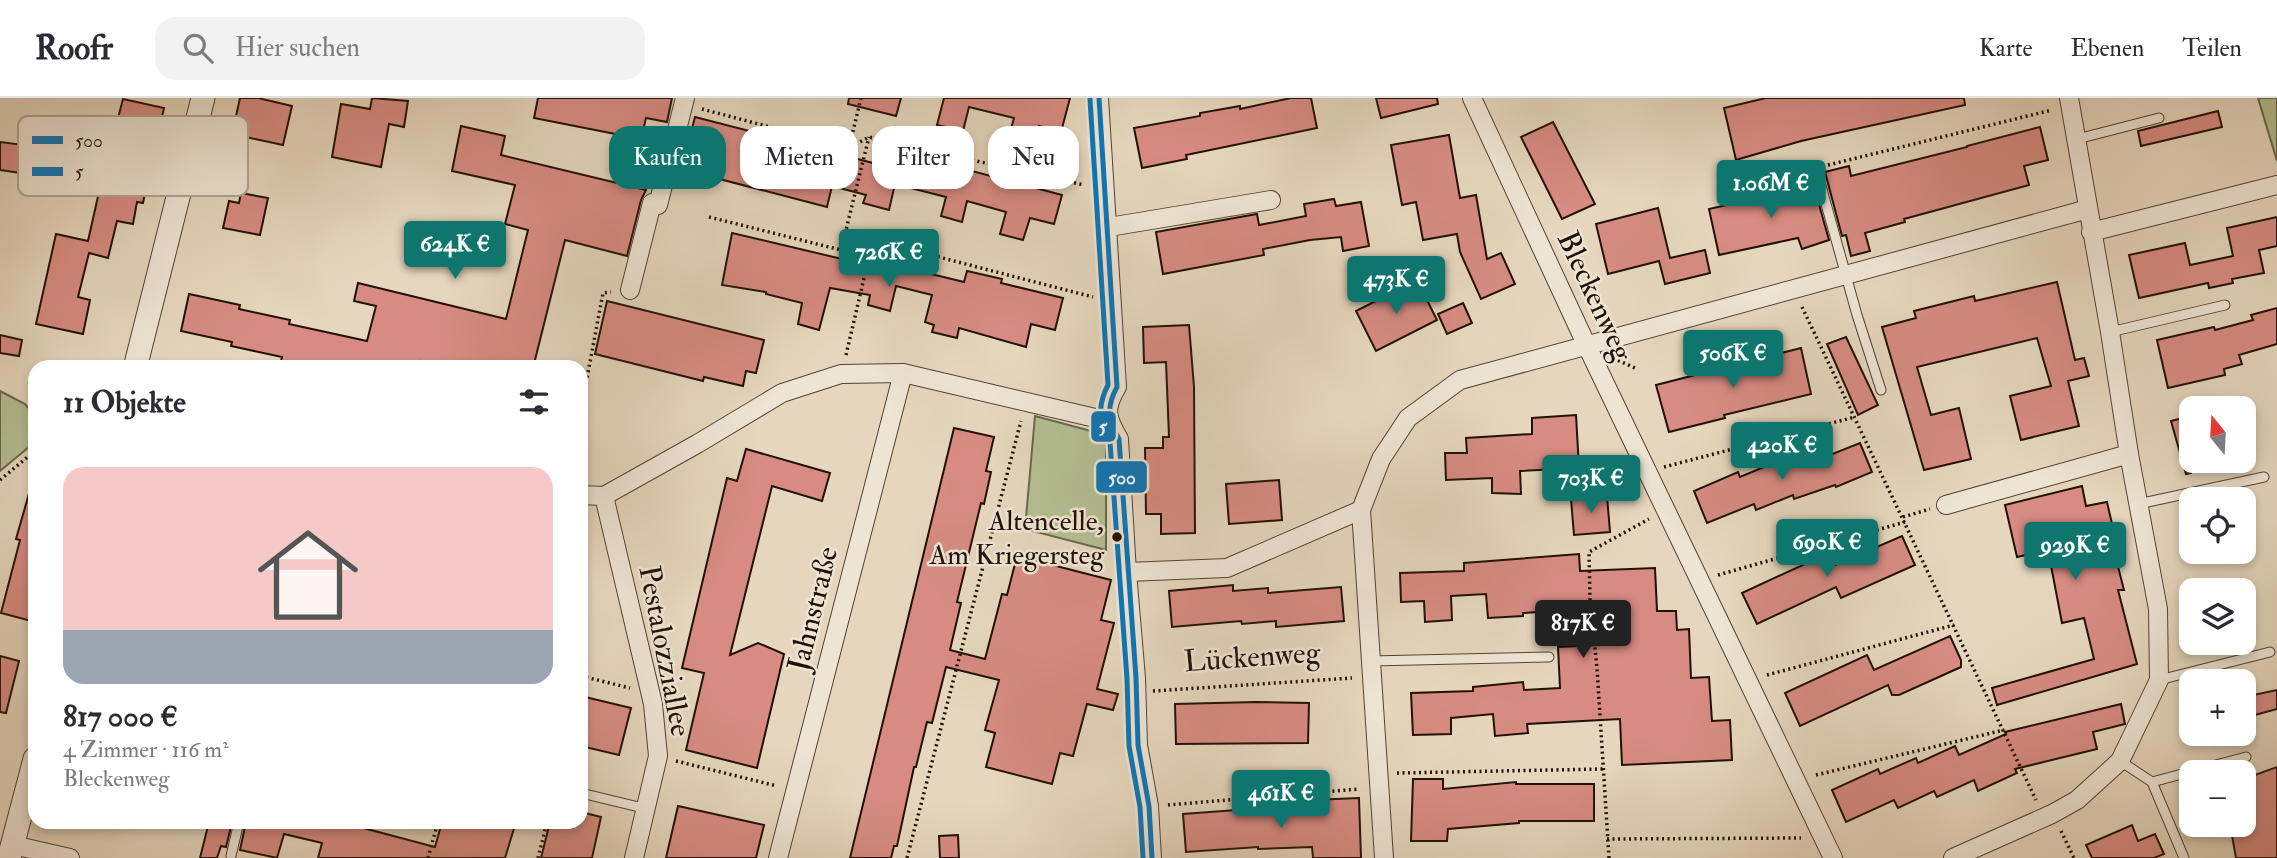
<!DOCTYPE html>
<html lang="de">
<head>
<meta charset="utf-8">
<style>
  :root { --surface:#fff; --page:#f2f2f3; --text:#2b2b33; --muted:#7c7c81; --line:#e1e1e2; --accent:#0f766e }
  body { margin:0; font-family:"IM FELL Double Pica",serif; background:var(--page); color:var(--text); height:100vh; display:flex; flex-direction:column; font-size:26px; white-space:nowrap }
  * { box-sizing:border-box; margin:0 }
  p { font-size:23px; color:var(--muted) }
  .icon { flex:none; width:38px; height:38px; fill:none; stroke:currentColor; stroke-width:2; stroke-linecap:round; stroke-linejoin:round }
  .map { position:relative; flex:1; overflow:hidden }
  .details { position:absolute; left:28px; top:262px; width:560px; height:469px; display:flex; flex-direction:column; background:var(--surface); border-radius:21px; box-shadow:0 4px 10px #0003 }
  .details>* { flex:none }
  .guide { position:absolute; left:609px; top:28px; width:665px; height:63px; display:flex; gap:14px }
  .needle { width:46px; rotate:342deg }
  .tools { position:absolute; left:2179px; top:298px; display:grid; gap:14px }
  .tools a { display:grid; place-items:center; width:77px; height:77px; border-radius:14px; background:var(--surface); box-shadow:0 4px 10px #0003; font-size:35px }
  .price { position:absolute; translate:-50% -60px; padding:0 16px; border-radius:7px; background:var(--accent); color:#fff; font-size:23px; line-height:46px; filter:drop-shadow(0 2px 4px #0008) }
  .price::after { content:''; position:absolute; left:50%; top:42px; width:21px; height:16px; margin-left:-10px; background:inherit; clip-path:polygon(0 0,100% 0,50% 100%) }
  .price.on { background:#222; color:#fff }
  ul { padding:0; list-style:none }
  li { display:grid; align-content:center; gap:14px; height:371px; padding:0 35px }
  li+li { border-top:2px solid var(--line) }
  li span { display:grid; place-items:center; height:217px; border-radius:21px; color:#555 }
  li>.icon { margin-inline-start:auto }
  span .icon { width:126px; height:126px; fill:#fffc; stroke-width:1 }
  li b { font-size:30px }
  h2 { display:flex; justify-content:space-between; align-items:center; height:84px; padding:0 35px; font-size:30px }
  .tag { padding:0 24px; border-radius:21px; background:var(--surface); box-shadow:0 4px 10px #0003; font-size:24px; line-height:63px }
  .tag.on { background:var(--accent); color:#fff }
  header { display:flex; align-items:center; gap:42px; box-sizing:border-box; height:98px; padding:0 35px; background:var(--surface); border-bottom:2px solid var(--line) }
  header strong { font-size:33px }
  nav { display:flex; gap:38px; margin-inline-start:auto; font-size:24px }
  .search { width:490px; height:63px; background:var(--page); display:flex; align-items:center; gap:18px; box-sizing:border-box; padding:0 24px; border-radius:21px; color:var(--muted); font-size:26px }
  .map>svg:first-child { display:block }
  .green { fill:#b3be92; stroke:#6a684c; stroke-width:2 }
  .building { fill:#d78b82; stroke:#221106; stroke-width:2 }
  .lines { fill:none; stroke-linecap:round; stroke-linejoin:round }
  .service-casing { stroke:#534234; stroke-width:11 }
  .minor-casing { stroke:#534234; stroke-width:20 }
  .tertiary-casing { stroke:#534234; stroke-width:25 }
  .path { stroke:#221106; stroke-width:3.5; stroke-dasharray:2 3.5; stroke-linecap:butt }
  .service { stroke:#eee4d4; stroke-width:9 }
  .minor { stroke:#eee4d4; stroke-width:18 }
  .tertiary { stroke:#eee4d4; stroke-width:23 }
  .bus-1-casing { stroke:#eee4d4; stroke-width:10 }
  .bus-2-casing { stroke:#eee4d4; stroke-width:10 }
  .bus-1 { stroke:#0d76b6; stroke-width:5 }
  .bus-2 { stroke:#0d76b6; stroke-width:5 }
  .bus-dot { fill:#221106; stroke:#eee4d4; stroke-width:2.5 }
  .labels { text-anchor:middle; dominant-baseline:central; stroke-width:5; stroke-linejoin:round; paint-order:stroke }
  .bus-label { font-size:28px; fill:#221106; stroke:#eee4d4; text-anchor:end }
  .street-label { font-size:30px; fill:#221106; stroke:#eee4d4 }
  .key { fill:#eee4d4; stroke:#b1a596; stroke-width:2 }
  .key-label { font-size:19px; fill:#221106 }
  .line-badge { stroke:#eee4d4; stroke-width:2.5 }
  .badge-label { font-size:19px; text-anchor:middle; font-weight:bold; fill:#fff }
</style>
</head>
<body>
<header>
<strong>Roofr</strong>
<div class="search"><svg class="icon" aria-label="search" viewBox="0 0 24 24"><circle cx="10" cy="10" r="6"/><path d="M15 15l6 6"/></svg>Hier suchen</div>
<nav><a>Karte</a><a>Ebenen</a><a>Teilen</a></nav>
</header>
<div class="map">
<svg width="2277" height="760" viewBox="0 0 2277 760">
  <rect width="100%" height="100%" fill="#e5d6bd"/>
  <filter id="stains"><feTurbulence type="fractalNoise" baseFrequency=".00286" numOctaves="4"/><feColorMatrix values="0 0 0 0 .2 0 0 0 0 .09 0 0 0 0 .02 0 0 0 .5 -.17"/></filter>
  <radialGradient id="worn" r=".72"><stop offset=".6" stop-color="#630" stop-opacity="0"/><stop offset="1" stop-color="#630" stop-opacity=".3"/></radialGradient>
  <g class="green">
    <polygon points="2258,0 2277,0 2277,63"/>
    <polygon points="0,293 25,306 35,318 35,344 0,373"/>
    <polygon points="1035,318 1106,337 1106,452 1025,431"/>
  </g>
  <g class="building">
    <polygon points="240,0 258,0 292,8 283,47 232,36"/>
    <polygon points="372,0 408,3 404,29 389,26 381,69 332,59 341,6 370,11"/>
    <polygon points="538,0 672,0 667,24 646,20 641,41 534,20"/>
    <polygon points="849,0 901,0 896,18 848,6"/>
    <polygon points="944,0 1070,0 1061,34 1039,28 1033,51 1007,45 1014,20 969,9 963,33 937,27"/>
    <polygon points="1291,0 1311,0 1317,30 1186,57 1187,61 1142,70 1134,30 1200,18 1200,15 1240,8 1240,11"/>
    <polygon points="1376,0 1437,0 1438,6 1381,20"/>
    <polygon points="1766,0 1964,0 1965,7 1801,43 1736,62 1724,10"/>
    <polygon points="123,1 164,10 154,55 112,43"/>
    <polygon points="2218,13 2222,29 2141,48 2138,33"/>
    <polygon points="695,19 873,65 878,48 1062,97 1054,126 1030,120 1023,142 1000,136 1006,114 967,103 962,124 941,118 946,99 895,86 889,112 863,105 866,97 832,88 827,109 681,71"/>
    <polygon points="1553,24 1595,106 1562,121 1521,39"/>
    <polygon points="461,28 505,38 501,57 646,92 641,102 627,158 565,142 533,270 448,270 420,263 419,270 312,270 281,263 282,259 231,248 232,244 181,233 189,196 240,207 239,211 290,222 289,226 367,243 376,208 354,203 358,185 506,221 528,132 505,126 515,87 452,73"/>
    <polygon points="2040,29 2048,62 2024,68 2029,87 1904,121 1905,124 1865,135 1870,153 1851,158 1846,137 1842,138 1825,74 1849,68 1851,78 1967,49 1967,48"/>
    <polygon points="1449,37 1460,100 1476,97 1487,161 1501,155 1515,186 1481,201 1460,154 1457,136 1423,142 1416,104 1402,107 1391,47"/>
    <polygon points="0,44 24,47 21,75 0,72"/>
    <polygon points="103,76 147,85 143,105 137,104 133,126 117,123 108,160 89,155 78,199 90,202 83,236 36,226 56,136 88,143"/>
    <polygon points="1811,78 1829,142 1802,151 1798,140 1719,157 1709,111 1784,94 1782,86"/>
    <polygon points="241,95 268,100 260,137 223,130 229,103 239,105"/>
    <polygon points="1334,101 1336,108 1361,104 1369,148 1343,153 1341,139 1310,142 1263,151 1264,157 1163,176 1156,134 1257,116 1259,127 1306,118 1304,106"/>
    <polygon points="1658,110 1670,160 1705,152 1710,175 1665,186 1659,163 1608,176 1596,126"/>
    <polygon points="2277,119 2277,148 2259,152 2264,175 2232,181 2233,185 2209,190 2208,185 2139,200 2129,157 2185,145 2190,167 2233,158 2227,130"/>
    <polygon points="732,135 876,169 879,152 926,163 923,174 964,184 967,173 1002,181 1001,185 1063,200 1055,232 1031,226 1026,249 959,230 957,240 932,234 934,227 925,224 932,197 896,188 890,213 868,207 870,197 830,190 819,232 798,226 802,205 766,196 766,194 722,187"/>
    <polygon points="1417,182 1437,222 1376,253 1356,213"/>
    <polygon points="2057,184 2075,262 2084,260 2089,278 2068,283 2079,328 2021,342 2010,298 2051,288 2037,240 1917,269 1931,317 1959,310 1971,361 1924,372 1882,229 1916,220 1914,213 1974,198 1975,203"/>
    <polygon points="607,203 764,242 756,275 746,273 743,288 704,279 703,283 595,256"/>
    <polygon points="1463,205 1472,225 1447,236 1438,216"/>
    <polygon points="2277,210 2277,246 2239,257 2242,266 2224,271 2225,277 2168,290 2157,242 2214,229 2215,232 2253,222 2251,217"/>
    <polygon points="1189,227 1194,289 1195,435 1161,436 1161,416 1146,416 1145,350 1163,350 1163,339 1169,339 1166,264 1144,265 1143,229"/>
    <polygon points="0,237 22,242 19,258 0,255"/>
    <polygon points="1846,239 1878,307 1858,317 1827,246"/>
    <polygon points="1801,250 1811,296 1724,317 1725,320 1669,334 1656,287"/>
    <polygon points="1576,317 1579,370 1520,373 1521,396 1492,395 1492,380 1446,382 1445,355 1467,355 1466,340 1532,336 1532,320"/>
    <polygon points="2191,318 2191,375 2186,376 2171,323"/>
    <polygon points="954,330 994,339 986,373 991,374 984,406 981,405 957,504 961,505 950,552 985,561 1002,496 1007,497 1017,458 1111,482 1101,522 1114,525 1097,591 1118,596 1113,612 1087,606 1073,658 1060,655 1052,686 986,669 995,635 985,632 999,582 946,569 932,625 927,624 916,669 914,669 897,748 894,748 891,760 850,760"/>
    <polygon points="1860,345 1872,374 1836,389 1835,387 1794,401 1793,397 1756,412 1754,406 1707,425 1694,393 1738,374 1740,379 1776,364 1778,368 1818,354 1820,361"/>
    <polygon points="746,351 830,375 822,403 772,388 730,557 758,545 784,556 757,670 686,652 704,575 682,570 727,380 737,383"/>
    <polygon points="1279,382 1282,422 1229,426 1226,386"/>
    <polygon points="2082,388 2086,408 2107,404 2118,452 2114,453 2124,492 2118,492 2137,566 1997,607 1992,590 2094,561 2084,520 2062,525 2048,452 2017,459 2005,407"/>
    <polygon points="30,392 35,393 35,524 1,515 20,442 16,441"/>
    <polygon points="1607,398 1610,434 1574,437 1571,401"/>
    <polygon points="1902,438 1915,467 1841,500 1836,489 1757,526 1742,495 1820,459 1826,471"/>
    <polygon points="1579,456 1580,473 1655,470 1657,513 1676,513 1677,532 1689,531 1691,580 1709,579 1712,623 1730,622 1732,662 1622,667 1620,621 1527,626 1528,635 1495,638 1493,616 1451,620 1451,636 1413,637 1411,595 1473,593 1473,589 1523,584 1524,592 1560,590 1558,549 1599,547 1597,510 1523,515 1523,518 1488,520 1486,496 1451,498 1452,522 1425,524 1424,503 1401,504 1400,475 1464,473 1464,465"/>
    <polygon points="1233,487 1233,493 1268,490 1268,495 1341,489 1344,523 1276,529 1276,523 1242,526 1241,523 1172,529 1169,493"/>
    <polygon points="1950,538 1961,562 1961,569 1899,597 1892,597 1888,587 1800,628 1785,595 1867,557 1874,572"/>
    <polygon points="0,558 19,563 6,615 0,614"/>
    <polygon points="2277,592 2277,611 2244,620 2244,599"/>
    <polygon points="581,598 631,610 619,657 581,648"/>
    <polygon points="1256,604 1309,605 1308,645 1176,646 1175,606"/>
    <polygon points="2121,606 2125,626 2093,634 2097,651 2015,671 2017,675 1978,693 1974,682 1937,699 1934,693 1898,710 1894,702 1846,724 1832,692 1878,671 1880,676 1916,660 1918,665 1955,648 1959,657 2006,636 2005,634"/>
    <polygon points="2277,669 2277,760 2236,760 2230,726 2244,726 2244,681"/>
    <polygon points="1413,681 1443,681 1443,691 1516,684 1516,686 1594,686 1594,723 1519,723 1519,725 1448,731 1447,743 1411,743"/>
    <polygon points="1359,700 1361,760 1313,760 1312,749 1258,751 1258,749 1186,754 1183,716 1250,711 1250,715 1311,712 1311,702"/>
    <polygon points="678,708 764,727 756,760 666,760"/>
    <polygon points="581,714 601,719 592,760 541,760 550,724 581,724"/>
    <polygon points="209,724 232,724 226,749 221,748 217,760 200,760"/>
    <polygon points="246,724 353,724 352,727 435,749 442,724 516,724 505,760 318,760 322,745 284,736 277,760 240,752"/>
    <polygon points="2132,727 2138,743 2155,736 2164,756 2154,760 2092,760 2086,747"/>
    <polygon points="958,737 959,760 940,760 939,738"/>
  </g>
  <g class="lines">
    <g class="service-casing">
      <g id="service">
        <polyline points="2077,41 2159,20"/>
        <polyline points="1816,70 1857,217 1881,292"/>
        <polyline points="2110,234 2225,207"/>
        <polyline points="2138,406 2264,379"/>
        <polyline points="1370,563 1549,559"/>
        <polyline points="2159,582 2270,554"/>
        <polyline points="2120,663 2152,684 2246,659"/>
        <polyline points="2152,684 2184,760"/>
        <polyline points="581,695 647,711"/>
        <polyline points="231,758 239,724"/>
      </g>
    </g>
    <g class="minor-casing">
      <g id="minor">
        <path d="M1099 0 1117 289C1104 311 1106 319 1119 341L1127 474 1136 580 1138 647 1149 708 1152 760"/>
        <polyline points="1472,0 1586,246 1833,760"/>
        <polyline points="1109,129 1271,102"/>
        <polyline points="2091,134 2277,87"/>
        <polyline points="630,192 652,105 658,107 685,0"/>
        <polyline points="581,397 604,398 697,346 782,295 841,276 903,275 1108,323"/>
        <polyline points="604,398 653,606 658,658 634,760"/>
        <polyline points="1946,407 2129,356 2110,234 2069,0"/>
        <polyline points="1127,474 1227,470 1361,412"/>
        <polyline points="13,747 70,760"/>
        <polyline points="778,760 903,275"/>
        <polyline points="1384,760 1361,412 1381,361 1408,320 1460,282 2088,111"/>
        <polyline points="1953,760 2052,716 2077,702 2120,663 2159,582 2158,511 2129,356"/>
      </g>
    </g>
    <g class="tertiary-casing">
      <g id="tertiary">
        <polyline points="135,270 203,0"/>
        <polyline points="9,760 35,661"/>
      </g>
    </g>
    <g class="path">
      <polyline points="702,11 849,50 869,39 1084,87"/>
      <polyline points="849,50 861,0"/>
      <polyline points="1828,67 2052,12"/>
      <polyline points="709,119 841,152 873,142 1093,199"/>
      <polyline points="841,152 869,39"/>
      <polyline points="1802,209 2036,702"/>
      <polyline points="846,257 873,142"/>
      <polyline points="1613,260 1637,271"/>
      <polyline points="581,312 603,195 611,194"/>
      <polyline points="1664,369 1855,319"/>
      <polyline points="0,382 35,353"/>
      <polyline points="1903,419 1930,411"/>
      <polyline points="1718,477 1905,424"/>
      <polyline points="1767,577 1954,527"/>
      <polyline points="581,578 630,590"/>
      <polyline points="1153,593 1352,580"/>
      <polyline points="676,663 777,688"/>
      <polyline points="1397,675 1603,671"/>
      <polyline points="1816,677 2004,632"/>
      <polyline points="1168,707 1359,691"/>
      <polyline points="2061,733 2074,760"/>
      <polyline points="1607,741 1801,740"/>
      <polyline points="428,760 438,724"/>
      <polyline points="538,760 547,724"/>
      <polyline points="907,760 1021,323"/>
      <polyline points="1609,760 1597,570 1590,501 1589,454 1649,421"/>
    </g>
    <use href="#service" class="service"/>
    <use href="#minor" class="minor"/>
    <use href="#tertiary" class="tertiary"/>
    <g class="bus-1-casing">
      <path id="bus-1" d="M1099 0 1117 289C1106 309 1108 322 1119 341L1136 580 1138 647 1149 708 1152 760"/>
    </g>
    <g class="bus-2-casing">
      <path id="bus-2" d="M1090 1 1108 287C1097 308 1099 323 1110 344L1127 581 1129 648 1140 709 1143 760"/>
    </g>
    <use href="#bus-1" class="bus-1"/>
    <use href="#bus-2" class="bus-2"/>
  </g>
  <circle class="bus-dot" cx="1117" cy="439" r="6"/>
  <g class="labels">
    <g class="bus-label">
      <text x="1104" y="423">Altencelle,<tspan x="1104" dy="34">Am Kriegersteg</tspan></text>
    </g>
    <g class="street-label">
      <text transform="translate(1595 198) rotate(65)">Bleckenweg</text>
      <text transform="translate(813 511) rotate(-76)">Jahnstraße</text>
      <text transform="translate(665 553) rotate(79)">Pestalozziallee</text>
      <text transform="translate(1252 559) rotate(-4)">Lückenweg</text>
    </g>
  </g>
  <rect x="18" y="18" width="230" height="80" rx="10" class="key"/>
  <rect x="32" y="38" width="31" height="8" fill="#0d76b6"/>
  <rect x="32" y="69" width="31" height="9" fill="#0d76b6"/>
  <g class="key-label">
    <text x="75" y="49">500</text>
    <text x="75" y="80">5</text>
  </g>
  <g class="line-badge">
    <rect x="1090" y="312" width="27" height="33" rx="7" fill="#0d76b6"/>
    <rect x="1095" y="362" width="53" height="34" rx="7" fill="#0d76b6"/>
  </g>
  <g class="badge-label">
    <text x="1103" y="335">5</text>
    <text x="1122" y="386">500</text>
  </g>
  <rect width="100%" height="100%" filter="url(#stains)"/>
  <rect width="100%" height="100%" fill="url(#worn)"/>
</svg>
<div class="tools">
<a><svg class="needle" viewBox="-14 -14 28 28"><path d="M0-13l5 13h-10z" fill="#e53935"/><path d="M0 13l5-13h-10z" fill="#7c7c81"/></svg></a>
<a><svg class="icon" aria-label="locate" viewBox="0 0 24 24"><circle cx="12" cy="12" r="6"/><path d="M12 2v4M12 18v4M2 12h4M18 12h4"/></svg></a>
<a><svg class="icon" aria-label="layers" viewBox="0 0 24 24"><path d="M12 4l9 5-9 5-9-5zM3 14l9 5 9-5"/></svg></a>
<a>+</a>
<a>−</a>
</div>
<b class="price" style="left:1771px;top:122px">1.06M €</b>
<b class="price" style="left:455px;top:183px">624K €</b>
<b class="price" style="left:889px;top:191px">726K €</b>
<b class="price" style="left:1396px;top:218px">473K €</b>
<b class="price" style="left:1733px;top:292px">506K €</b>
<b class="price" style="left:1782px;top:384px">420K €</b>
<b class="price" style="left:1591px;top:417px">703K €</b>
<b class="price" style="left:1827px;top:481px">690K €</b>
<b class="price" style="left:2075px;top:484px">929K €</b>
<b class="price on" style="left:1583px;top:562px">817K €</b>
<b class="price" style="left:1281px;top:732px">461K €</b>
<div class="guide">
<a class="tag on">Kaufen</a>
<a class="tag">Mieten</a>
<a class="tag">Filter</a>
<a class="tag">Neu</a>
</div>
<section class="details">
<h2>11 Objekte<svg class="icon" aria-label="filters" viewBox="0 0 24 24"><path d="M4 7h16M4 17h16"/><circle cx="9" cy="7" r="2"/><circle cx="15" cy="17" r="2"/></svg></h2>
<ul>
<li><span style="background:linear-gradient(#f6c9c9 75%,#9aa5b1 0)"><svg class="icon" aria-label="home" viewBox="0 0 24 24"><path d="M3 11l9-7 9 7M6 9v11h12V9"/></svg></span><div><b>817 000 €</b><p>4 Zimmer · 116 m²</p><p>Bleckenweg</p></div></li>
</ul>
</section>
</div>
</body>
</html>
